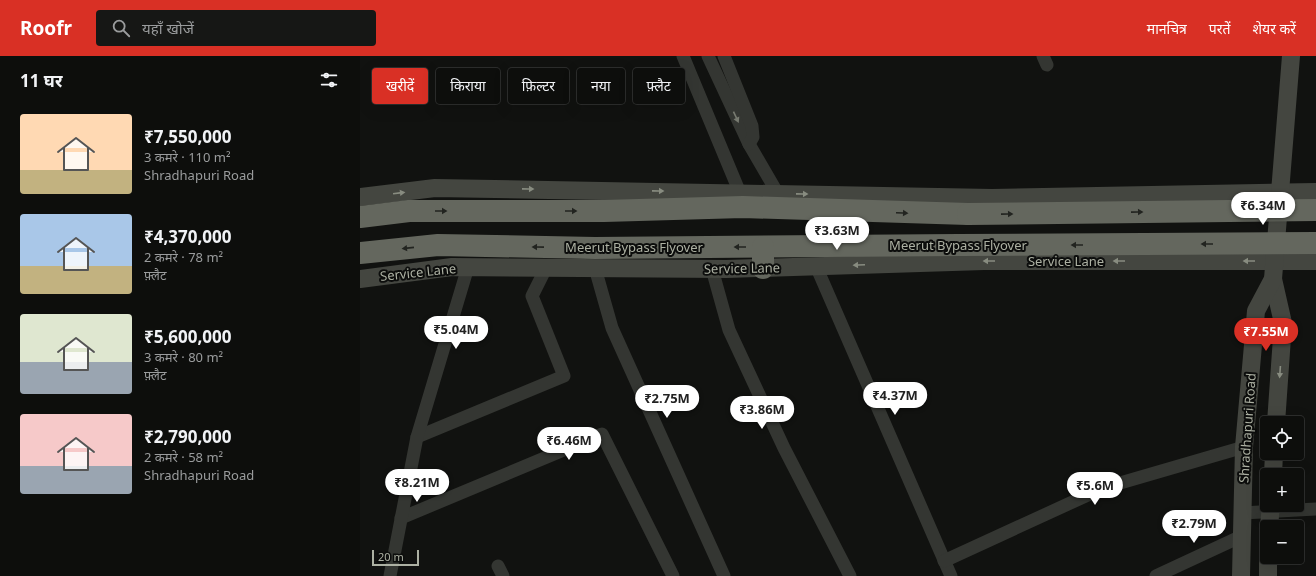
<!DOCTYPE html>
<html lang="hi">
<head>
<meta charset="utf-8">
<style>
  :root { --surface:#0d0e0c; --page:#161715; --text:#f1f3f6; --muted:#9a9c9d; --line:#2d2e2d; --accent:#d93025 }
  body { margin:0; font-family:"Noto Sans","Noto Sans Devanagari",sans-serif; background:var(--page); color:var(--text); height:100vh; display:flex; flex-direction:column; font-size:15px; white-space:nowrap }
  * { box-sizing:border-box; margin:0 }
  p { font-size:13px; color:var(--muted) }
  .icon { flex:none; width:22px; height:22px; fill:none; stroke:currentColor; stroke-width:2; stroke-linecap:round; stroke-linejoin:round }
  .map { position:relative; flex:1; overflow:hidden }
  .drawer { display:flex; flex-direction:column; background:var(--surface); width:360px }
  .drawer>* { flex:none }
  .top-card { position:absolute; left:12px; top:12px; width:380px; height:36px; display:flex; gap:8px }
  .tools { position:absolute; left:900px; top:360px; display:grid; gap:8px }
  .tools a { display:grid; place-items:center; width:44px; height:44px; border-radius:4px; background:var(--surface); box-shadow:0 4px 16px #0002,0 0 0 1px var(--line); font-size:20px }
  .scale { position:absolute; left:12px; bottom:10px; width:47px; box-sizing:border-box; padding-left:4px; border:2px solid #adb1a3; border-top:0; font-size:11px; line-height:14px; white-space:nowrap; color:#adb1a3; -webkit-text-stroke:3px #0c0d0c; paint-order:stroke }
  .price { position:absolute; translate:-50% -34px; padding:0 9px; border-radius:14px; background:#fff; color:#222; font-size:13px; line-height:26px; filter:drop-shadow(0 1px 2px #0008) }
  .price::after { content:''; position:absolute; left:50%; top:24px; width:12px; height:9px; margin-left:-6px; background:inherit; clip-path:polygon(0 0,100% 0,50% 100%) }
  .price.selected { background:var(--accent); color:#fff }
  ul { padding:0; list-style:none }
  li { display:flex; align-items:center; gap:12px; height:100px; padding:0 20px }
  li span { display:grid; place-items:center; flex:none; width:112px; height:80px; border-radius:4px; color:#555 }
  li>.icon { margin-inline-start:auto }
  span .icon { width:48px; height:48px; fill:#fffc; stroke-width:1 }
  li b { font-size:17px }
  h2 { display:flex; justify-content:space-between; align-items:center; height:48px; padding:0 20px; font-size:17px }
  .chip { padding:0 14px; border-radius:4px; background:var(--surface); box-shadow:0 4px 16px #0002,0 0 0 1px var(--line); font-size:14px; line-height:36px }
  .chip.selected { background:var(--accent); color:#fff }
  header { display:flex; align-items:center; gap:24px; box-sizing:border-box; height:56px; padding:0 20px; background:var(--accent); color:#fff }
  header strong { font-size:19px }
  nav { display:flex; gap:22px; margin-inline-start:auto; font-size:14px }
  .search { width:280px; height:36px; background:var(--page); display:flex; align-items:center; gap:10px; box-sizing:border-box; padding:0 14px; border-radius:4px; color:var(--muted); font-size:15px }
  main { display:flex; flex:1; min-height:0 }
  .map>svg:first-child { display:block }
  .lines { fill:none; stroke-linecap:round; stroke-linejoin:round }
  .street { stroke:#343632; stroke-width:13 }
  .secondary { stroke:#444640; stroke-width:18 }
  .highway { stroke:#64675e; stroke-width:22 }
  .highway-bridge { stroke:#64675e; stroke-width:22 }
  .oneway { fill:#777a70 }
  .oneway2 { fill:#888c80 }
  .oneway3 { fill:#222420 }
  .labels { text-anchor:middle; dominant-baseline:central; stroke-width:4; stroke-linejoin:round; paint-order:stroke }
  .street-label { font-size:13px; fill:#adb1a3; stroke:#0c0d0c }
</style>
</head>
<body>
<header>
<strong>Roofr</strong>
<div class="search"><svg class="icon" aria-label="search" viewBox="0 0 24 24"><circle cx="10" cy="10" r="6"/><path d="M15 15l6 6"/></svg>यहाँ खोजें</div>
<nav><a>मानचित्र</a><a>परतें</a><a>शेयर करें</a></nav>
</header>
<main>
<section class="drawer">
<h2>11 घर<svg class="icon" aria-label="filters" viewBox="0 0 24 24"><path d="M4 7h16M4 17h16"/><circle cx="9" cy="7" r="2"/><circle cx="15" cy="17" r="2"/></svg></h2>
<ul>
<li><span style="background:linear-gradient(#ffd9b3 70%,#c2b280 0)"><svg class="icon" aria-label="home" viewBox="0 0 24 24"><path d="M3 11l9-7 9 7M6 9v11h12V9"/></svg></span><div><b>₹7,550,000</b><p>3 कमरे · 110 m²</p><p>Shradhapuri Road</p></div></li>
<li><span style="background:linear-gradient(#a9c7e8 65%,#c2b280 0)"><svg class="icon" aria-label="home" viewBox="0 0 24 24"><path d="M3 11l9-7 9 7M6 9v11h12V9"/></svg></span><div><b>₹4,370,000</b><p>2 कमरे · 78 m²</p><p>फ़्लैट</p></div></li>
<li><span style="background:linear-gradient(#dfe7d0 60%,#9aa5b1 0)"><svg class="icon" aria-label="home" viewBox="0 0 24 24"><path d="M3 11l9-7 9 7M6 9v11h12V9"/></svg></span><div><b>₹5,600,000</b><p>3 कमरे · 80 m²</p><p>फ़्लैट</p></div></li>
<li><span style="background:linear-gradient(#f6c9c9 65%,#9aa5b1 0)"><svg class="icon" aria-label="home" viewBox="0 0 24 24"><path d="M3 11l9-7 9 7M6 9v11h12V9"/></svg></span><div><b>₹2,790,000</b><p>2 कमरे · 58 m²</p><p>Shradhapuri Road</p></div></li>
</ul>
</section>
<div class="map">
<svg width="956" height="520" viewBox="0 0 956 520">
  <rect width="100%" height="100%" fill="#111210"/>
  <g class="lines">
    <g class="street">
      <polyline points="323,0 380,137 382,145"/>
      <polyline points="348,0 389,88 418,138 418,145"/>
      <polyline points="364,0 392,70 393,81 389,88"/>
      <polyline points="683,0 687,9"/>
      <polyline points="456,210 591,520"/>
      <polyline points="235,212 252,272 364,520"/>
      <polyline points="352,213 369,274 424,392 490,520"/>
      <polyline points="57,381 204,320 172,240 186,212"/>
      <polyline points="882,457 956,453"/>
      <polyline points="41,462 242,378 313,520"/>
      <polyline points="584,505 743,432 884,391"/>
      <polyline points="138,510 143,520"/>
      <polyline points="30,520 57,381 108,211"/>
      <polyline points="796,520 882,480"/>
    </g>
    <g class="secondary">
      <polyline points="0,141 75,132 632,142 956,136"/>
      <polyline points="0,223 92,211 366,213 624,205 956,205"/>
      <polyline points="913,223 923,267 916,367"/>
      <polyline points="913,419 914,397"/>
      <polyline points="909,471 911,449"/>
      <polyline points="881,520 884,391 896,255 913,223 931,0"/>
      <polyline points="908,520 908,501"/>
    </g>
    <g class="highway">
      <polyline points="0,161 49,155 244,155 383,151 608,158"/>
      <polyline points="0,197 78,189 235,192 599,189"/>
      <polyline points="403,212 403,191"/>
    </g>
    <g class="highway-bridge">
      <polyline points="608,158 956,154"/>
      <polyline points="599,189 956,187"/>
    </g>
  </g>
  <defs><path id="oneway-solid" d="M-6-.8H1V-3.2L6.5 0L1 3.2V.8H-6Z"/></defs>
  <use class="oneway" href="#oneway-solid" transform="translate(376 61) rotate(65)"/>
  <g class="oneway2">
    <use href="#oneway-solid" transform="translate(168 133) rotate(1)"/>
    <use href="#oneway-solid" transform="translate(298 135) rotate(1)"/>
    <use href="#oneway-solid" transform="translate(39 137) rotate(-7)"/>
    <use href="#oneway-solid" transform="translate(442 138) rotate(1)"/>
    <use href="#oneway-solid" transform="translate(629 205) rotate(-180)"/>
    <use href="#oneway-solid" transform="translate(759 205) rotate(180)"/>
    <use href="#oneway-solid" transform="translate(889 205) rotate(180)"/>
    <use href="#oneway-solid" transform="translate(499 209) rotate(178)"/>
    <use href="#oneway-solid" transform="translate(920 316) rotate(94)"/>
  </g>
  <g class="oneway3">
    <use href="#oneway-solid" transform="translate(81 155)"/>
    <use href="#oneway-solid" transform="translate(211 155)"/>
    <use href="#oneway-solid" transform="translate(777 156) rotate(-1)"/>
    <use href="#oneway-solid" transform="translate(542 157) rotate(2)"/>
    <use href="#oneway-solid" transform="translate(647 158) rotate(-1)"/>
    <use href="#oneway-solid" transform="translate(847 188) rotate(180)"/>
    <use href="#oneway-solid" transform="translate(717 189) rotate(180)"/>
    <use href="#oneway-solid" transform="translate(178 191) rotate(-179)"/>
    <use href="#oneway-solid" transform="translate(380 191) rotate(180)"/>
    <use href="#oneway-solid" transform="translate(48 192) rotate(174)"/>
  </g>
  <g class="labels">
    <g class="street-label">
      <text x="598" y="189">Meerut Bypass Flyover</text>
      <text x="274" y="191">Meerut Bypass Flyover</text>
      <text x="706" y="205">Service Lane</text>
      <text transform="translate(382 212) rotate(-1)">Service Lane</text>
      <text transform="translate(58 216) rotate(-6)">Service Lane</text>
      <text transform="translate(887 372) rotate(-86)">Shradhapuri Road</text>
    </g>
  </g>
</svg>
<div class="tools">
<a><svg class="icon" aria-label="locate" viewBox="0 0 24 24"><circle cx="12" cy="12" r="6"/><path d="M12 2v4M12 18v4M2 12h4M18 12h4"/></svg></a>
<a>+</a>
<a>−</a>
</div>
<div class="scale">20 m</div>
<b class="price" style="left:903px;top:170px">₹6.34M</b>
<b class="price" style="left:477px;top:195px">₹3.63M</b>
<b class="price" style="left:96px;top:294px">₹5.04M</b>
<b class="price selected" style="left:906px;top:296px">₹7.55M</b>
<b class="price" style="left:535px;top:360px">₹4.37M</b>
<b class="price" style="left:307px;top:363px">₹2.75M</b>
<b class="price" style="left:402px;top:374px">₹3.86M</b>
<b class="price" style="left:209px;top:405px">₹6.46M</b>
<b class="price" style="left:57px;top:447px">₹8.21M</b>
<b class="price" style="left:735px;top:450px">₹5.6M</b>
<b class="price" style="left:834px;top:488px">₹2.79M</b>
<div class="top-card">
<a class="chip selected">खरीदें</a>
<a class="chip">किराया</a>
<a class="chip">फ़िल्टर</a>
<a class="chip">नया</a>
<a class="chip">फ़्लैट</a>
</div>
</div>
</main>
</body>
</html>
